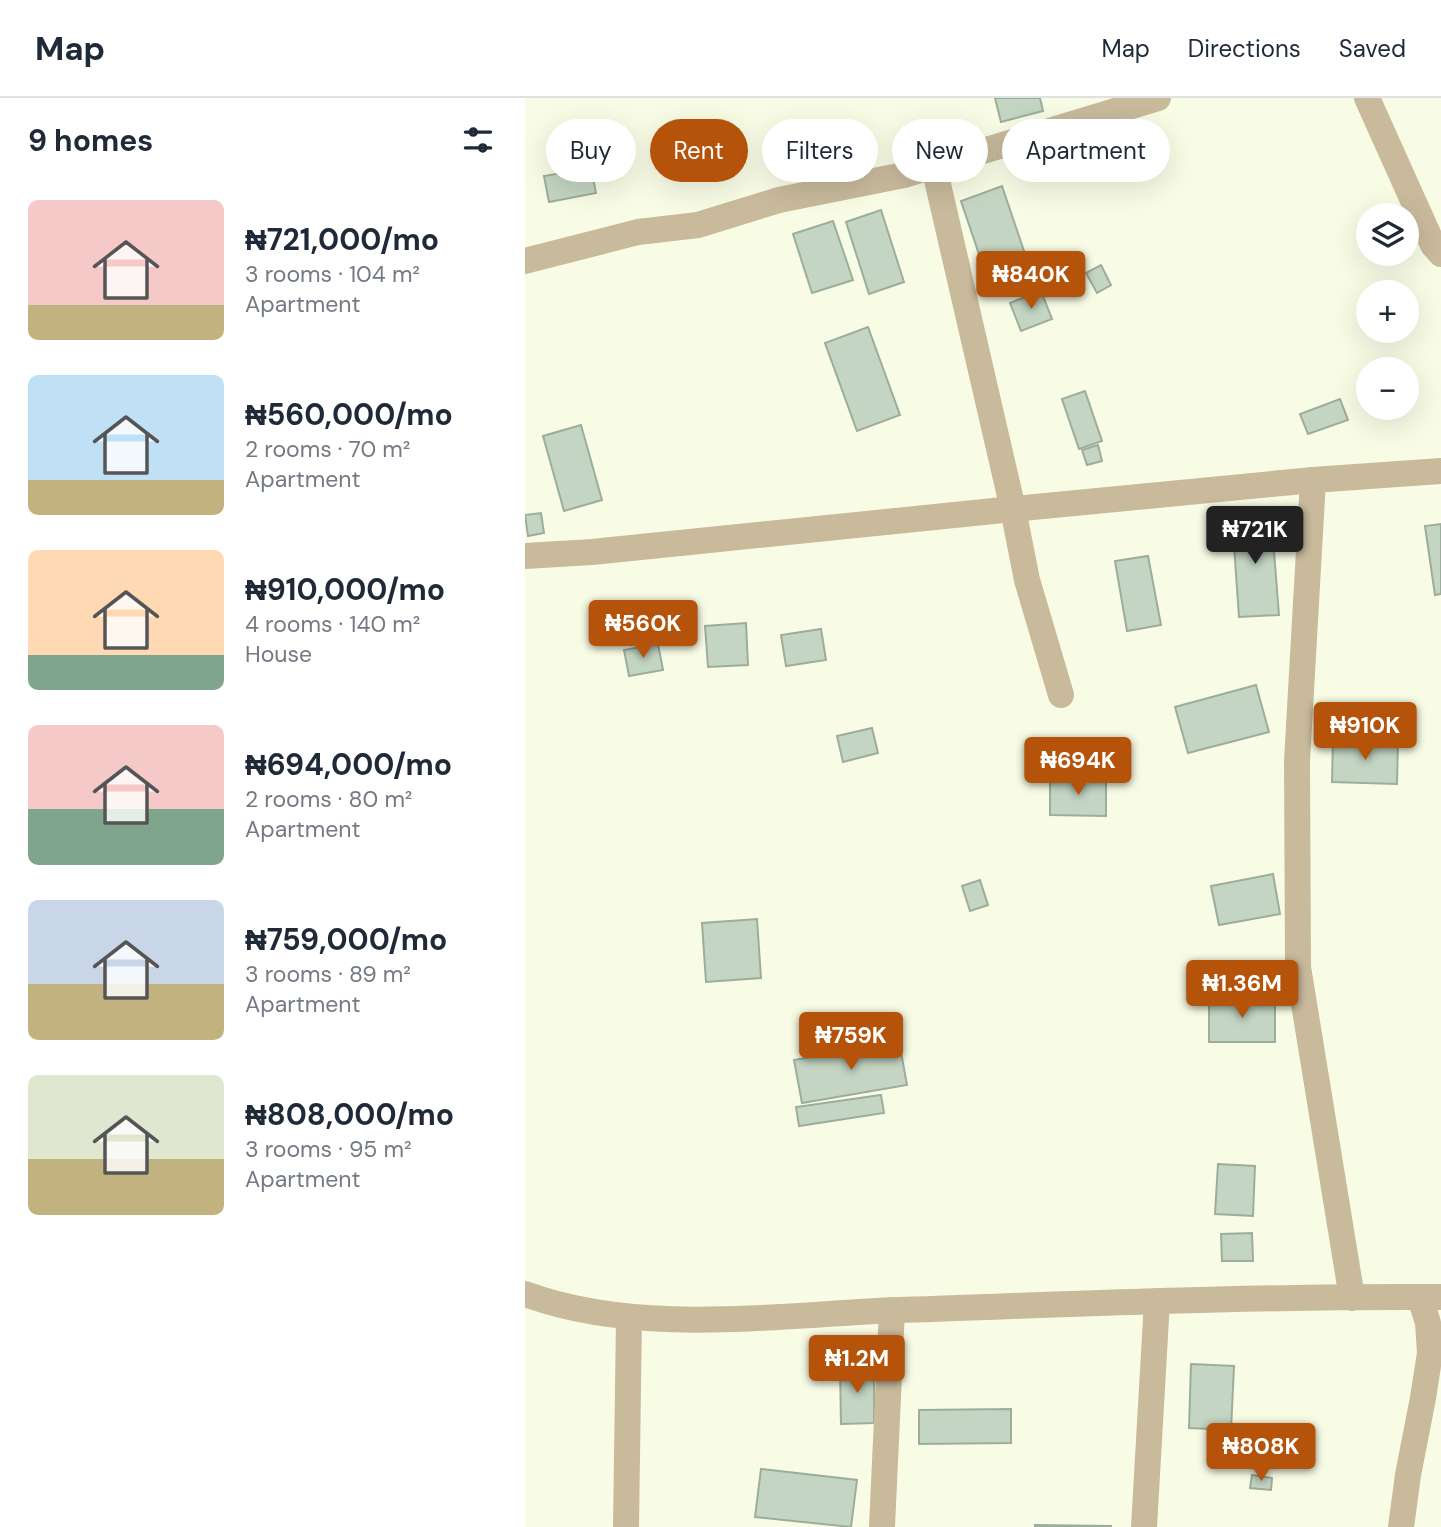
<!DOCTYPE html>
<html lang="en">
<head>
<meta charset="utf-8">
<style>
  :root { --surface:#fff; --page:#f6f6f7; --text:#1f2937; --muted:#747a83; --line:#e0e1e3; --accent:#b45309 }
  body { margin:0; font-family:"DM Sans",sans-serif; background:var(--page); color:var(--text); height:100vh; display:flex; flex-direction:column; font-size:26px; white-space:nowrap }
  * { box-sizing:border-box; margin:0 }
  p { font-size:23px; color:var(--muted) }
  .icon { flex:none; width:38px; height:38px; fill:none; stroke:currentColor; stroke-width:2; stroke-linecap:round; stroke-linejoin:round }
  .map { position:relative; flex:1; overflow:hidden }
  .drawer { display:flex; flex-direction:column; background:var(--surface); width:525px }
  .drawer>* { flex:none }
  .hud { position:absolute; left:21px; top:21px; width:665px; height:63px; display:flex; gap:14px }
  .controls { position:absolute; left:831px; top:105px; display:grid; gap:14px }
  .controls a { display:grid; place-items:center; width:63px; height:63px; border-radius:50%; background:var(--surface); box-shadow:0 7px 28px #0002; font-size:35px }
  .price { position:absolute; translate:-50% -60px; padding:0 16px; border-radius:7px; background:var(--accent); color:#fff; font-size:23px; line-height:46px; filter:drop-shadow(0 2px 4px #0008) }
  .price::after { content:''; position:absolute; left:50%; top:42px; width:21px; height:16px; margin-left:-10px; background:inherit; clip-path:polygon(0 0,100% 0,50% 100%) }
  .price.on { background:#222; color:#fff }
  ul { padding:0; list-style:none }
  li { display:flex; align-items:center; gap:21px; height:175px; padding:0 28px }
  li span { display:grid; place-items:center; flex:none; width:196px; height:140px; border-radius:10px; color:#555 }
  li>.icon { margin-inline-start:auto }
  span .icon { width:84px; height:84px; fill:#fffc; stroke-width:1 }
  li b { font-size:30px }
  h2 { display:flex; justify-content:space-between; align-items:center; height:84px; padding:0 28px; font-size:30px }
  .chip { padding:0 24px; border-radius:32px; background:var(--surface); box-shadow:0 7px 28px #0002; font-size:24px; line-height:63px }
  .chip.on { background:var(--accent); color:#fff }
  header { display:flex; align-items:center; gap:42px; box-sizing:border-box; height:98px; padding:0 35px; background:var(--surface); border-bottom:2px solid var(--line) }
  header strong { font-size:33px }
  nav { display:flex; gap:38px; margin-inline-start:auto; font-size:24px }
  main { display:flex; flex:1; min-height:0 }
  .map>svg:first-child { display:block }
  .building { fill:#c4d5c3; stroke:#9dad9b; stroke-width:2 }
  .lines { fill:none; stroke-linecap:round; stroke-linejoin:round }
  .street { stroke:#c9ba9c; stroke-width:26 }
</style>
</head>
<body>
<header>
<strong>Map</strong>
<nav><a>Map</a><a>Directions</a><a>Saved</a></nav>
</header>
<main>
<section class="drawer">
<h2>9 homes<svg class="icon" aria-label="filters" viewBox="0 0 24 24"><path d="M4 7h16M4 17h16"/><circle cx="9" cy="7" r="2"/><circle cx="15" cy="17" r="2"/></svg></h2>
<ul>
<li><span style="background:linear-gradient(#f6c9c9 75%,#c2b280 0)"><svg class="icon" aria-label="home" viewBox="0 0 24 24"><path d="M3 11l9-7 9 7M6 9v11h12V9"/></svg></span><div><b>₦721,000/mo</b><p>3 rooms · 104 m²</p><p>Apartment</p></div></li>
<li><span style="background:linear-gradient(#bfe0f5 75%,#c2b280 0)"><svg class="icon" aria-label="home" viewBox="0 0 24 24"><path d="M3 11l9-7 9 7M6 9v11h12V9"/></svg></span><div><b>₦560,000/mo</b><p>2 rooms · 70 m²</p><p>Apartment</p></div></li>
<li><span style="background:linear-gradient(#ffd9b3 75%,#7fa58c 0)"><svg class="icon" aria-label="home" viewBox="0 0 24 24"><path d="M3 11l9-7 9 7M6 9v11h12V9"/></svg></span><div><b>₦910,000/mo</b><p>4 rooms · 140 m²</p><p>House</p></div></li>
<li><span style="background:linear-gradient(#f6c9c9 60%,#7fa58c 0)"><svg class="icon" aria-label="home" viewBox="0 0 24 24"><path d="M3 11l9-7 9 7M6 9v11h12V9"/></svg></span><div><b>₦694,000/mo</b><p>2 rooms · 80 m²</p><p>Apartment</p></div></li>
<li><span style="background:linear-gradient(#c9d6e8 60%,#c2b280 0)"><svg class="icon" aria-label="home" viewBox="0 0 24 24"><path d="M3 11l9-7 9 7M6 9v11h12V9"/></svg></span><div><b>₦759,000/mo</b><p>3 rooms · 89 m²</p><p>Apartment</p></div></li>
<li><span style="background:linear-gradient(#dfe7d0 60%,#c2b280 0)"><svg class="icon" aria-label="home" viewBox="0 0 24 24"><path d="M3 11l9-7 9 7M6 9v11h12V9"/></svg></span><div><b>₦808,000/mo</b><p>3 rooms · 95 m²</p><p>Apartment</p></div></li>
</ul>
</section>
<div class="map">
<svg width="916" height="1429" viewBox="0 0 916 1429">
  <rect width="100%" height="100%" fill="#f9fce5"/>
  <g class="building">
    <polygon points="470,0 515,0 518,13 476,24"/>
    <polygon points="66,70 71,95 24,104 19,78"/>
    <polygon points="477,88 501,159 460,174 436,103"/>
    <polygon points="356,112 379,184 344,196 321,124"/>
    <polygon points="308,123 328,182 287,195 268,136"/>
    <polygon points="576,167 586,187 572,195 561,175"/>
    <polygon points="516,193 527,221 496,233 485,205"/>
    <polygon points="343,229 375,317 332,333 300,245"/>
    <polygon points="560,293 577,343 554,351 537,301"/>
    <polygon points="815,301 823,322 783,336 775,316"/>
    <polygon points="56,327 77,402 39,413 18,338"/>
    <polygon points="573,347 577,363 562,367 557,352"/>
    <polygon points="16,415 19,435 3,438 0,417"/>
    <polygon points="746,416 754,517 714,519 707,419"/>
    <polygon points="916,426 916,496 910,497 900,428"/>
    <polygon points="623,458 636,527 602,533 590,463"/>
    <polygon points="221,525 223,567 183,569 180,528"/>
    <polygon points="296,531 301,562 261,568 256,537"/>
    <polygon points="133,546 138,572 104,578 99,552"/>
    <polygon points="731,587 744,634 663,655 650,609"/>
    <polygon points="347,630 353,655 318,664 312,638"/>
    <polygon points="808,641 873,643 872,686 807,684"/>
    <polygon points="525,680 581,681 581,718 525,717"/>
    <polygon points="748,776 755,816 694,827 686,788"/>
    <polygon points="455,782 463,807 445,813 437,788"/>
    <polygon points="232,821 236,880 181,884 177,825"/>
    <rect x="684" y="900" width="66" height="44"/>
    <polygon points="374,943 382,987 277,1005 269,962"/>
    <polygon points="356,997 359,1015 274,1028 271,1009"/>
    <polygon points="693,1066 730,1068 728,1118 690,1116"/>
    <polygon points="727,1135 728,1163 697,1163 696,1136"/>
    <polygon points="666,1266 709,1268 706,1332 664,1330"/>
    <polygon points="315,1269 349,1269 349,1325 316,1326"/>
    <polygon points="486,1311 486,1345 394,1346 394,1312"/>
    <polygon points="236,1371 332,1382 326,1429 230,1419"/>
    <polygon points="727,1377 747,1380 746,1392 725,1390"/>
    <polygon points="510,1427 586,1428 586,1429 510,1429"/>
  </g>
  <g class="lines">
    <g class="street">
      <polyline points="842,0 908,147 916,156"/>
      <polyline points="409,69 488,411 502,482 536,597"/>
      <polyline points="0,163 113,134 173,127 254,102 379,77 633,0"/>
      <polyline points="788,382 772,663 773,869 827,1200"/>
      <polyline points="0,458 67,454 488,411 788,382 916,373"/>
      <path d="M0 1196C113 1238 253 1217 372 1212 553 1206 735 1198 916 1199"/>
      <polyline points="101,1429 104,1219"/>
      <polyline points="357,1429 367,1212"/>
      <polyline points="619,1429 632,1203"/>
      <polyline points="876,1429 883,1377 898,1300 905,1255 903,1225 895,1199"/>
    </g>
  </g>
</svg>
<div class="controls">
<a><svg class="icon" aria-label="layers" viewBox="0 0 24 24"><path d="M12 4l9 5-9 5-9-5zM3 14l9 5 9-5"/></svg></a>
<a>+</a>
<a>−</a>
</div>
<b class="price" style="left:506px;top:213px">₦840K</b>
<b class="price on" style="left:730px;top:468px">₦721K</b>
<b class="price" style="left:118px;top:562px">₦560K</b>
<b class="price" style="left:840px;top:664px">₦910K</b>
<b class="price" style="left:553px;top:699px">₦694K</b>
<b class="price" style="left:717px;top:922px">₦1.36M</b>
<b class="price" style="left:326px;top:974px">₦759K</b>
<b class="price" style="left:332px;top:1297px">₦1.2M</b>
<b class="price" style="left:736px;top:1385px">₦808K</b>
<div class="hud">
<a class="chip">Buy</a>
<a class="chip on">Rent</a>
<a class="chip">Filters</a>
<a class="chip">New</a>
<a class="chip">Apartment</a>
</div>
</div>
</main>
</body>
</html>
